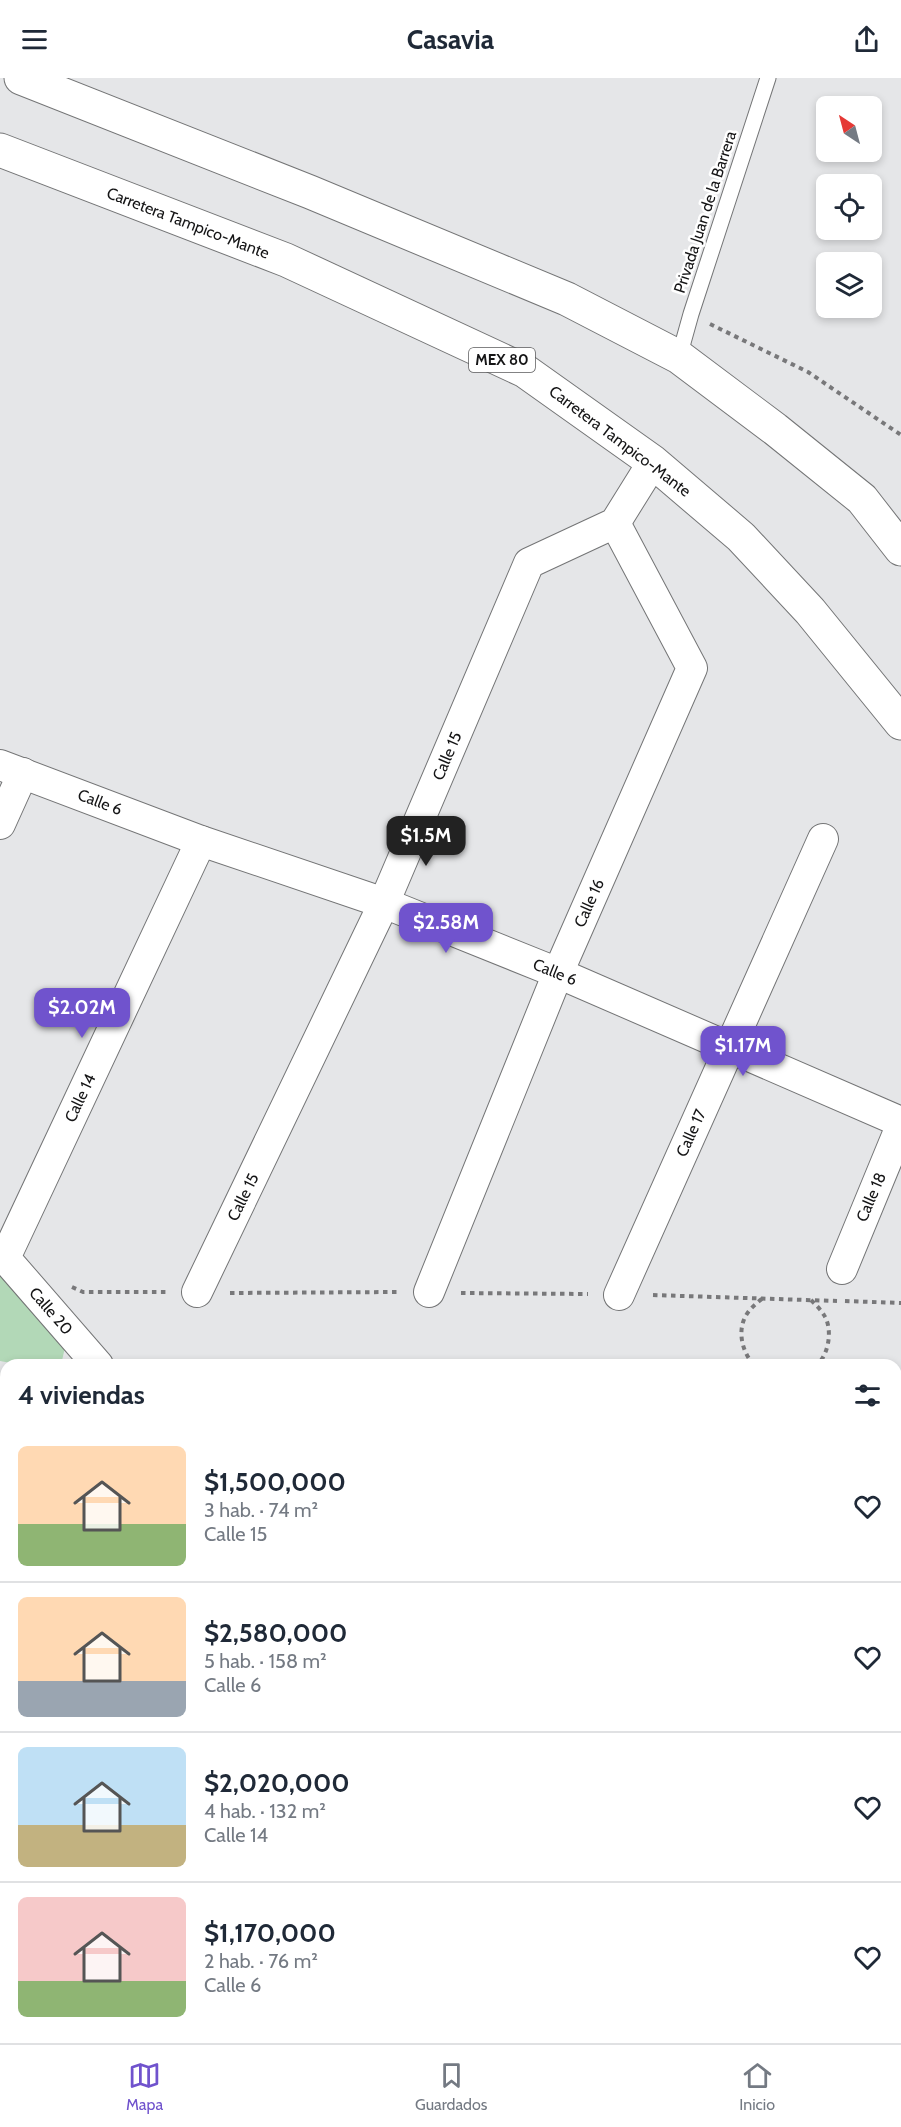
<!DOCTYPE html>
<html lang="es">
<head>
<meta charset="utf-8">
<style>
  :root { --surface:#fff; --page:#f2f2f3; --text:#1f2937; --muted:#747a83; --line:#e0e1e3; --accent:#7053cd }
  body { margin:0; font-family:Cabin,sans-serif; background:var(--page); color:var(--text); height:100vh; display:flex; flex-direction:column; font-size:22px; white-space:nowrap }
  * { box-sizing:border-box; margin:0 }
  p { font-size:20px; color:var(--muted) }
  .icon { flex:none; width:33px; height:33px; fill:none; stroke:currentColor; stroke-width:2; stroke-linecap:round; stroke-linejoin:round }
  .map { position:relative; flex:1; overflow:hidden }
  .side { position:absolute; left:0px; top:1281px; width:902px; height:684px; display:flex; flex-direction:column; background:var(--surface); border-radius:18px 18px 0 0; box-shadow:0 3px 9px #0003 }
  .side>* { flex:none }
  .needle { width:39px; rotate:324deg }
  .tools { position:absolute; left:816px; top:18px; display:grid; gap:12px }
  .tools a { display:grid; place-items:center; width:66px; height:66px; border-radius:9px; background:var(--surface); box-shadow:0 3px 9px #0003; font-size:30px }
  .price { position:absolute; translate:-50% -51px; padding:0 14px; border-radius:12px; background:var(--accent); color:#fff; font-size:20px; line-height:39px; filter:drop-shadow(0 2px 3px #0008) }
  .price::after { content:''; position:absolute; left:50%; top:36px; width:18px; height:14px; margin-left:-9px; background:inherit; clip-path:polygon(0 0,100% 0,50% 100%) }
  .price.active { background:#222; color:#fff }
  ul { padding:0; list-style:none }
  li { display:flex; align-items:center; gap:18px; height:150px; padding:0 18px }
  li+li { border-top:2px solid var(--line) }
  li span { display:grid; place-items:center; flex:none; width:168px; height:120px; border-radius:9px; color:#555 }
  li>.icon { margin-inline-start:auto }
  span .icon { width:72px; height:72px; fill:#fffc; stroke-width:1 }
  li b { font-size:26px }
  h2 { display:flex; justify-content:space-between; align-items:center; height:72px; padding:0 18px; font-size:26px }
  header { display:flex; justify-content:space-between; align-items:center; height:78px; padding:0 18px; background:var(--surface); font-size:27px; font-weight:800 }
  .tabs { display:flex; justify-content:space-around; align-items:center; height:84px; border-top:2px solid var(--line); background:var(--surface); font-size:16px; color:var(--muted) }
  .tabs a { display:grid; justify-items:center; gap:3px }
  .tabs .active { color:var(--accent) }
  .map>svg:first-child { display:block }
  .green { fill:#b2d8b7 }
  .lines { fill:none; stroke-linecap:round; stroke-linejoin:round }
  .service-casing { stroke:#747576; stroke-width:17 }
  .minor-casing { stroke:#747576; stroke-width:32 }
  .secondary-casing { stroke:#747576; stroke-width:35 }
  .trunk-casing { stroke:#747576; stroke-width:35 }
  .path { stroke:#78787a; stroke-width:4; stroke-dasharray:4.5 4.5; stroke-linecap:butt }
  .service { stroke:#fff; stroke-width:15 }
  .minor { stroke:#fff; stroke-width:30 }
  .secondary { stroke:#fff; stroke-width:33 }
  .trunk { stroke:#fff; stroke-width:33 }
  .rail { stroke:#545455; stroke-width:4.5; stroke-dasharray:9 4.5; stroke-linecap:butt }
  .labels { text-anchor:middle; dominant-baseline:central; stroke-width:5; stroke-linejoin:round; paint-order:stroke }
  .shield { fill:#fff; stroke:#5b5b5c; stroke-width:1.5 }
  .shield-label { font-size:15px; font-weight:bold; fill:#151516 }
  .street-label { font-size:16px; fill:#151516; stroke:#fff }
</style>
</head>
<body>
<header><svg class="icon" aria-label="menu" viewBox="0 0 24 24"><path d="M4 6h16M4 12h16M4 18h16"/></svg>Casavia<svg class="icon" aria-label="share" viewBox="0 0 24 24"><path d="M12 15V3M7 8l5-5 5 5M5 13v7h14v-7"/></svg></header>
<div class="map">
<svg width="901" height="1965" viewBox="0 0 901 1965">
  <rect width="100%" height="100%" fill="#e5e6e8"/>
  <polygon class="green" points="0,1198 66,1265 61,1287 22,1287 0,1283"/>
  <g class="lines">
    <g class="service-casing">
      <polyline id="service" points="679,279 691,236 768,0"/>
    </g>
    <g class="minor-casing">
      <g id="minor">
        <polyline points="0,687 201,763 384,825 558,895 901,1044"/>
        <polyline points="0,746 23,695"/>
        <polyline points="842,1191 901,1048"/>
        <polyline points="197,1214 384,825 529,485 615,445 653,384"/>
        <polyline points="429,1214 558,895 692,590 615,445"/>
        <polyline points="619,1217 823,761"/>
        <polyline points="98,1287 5,1180 201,763"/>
        <polyline points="0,1593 6,1615"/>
        <polyline points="0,1682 6,1683"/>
        <polyline points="0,1870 6,1871"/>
        <polyline points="306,1959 308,1965"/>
      </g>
    </g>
    <g class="secondary-casing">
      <g id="secondary">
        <polyline points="896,1728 901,1726"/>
        <polyline points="543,1965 548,1959"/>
      </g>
    </g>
    <g class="trunk-casing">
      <g id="trunk">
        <polyline points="21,0 310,114 567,221 679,279 775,351 862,421 901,471"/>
        <polyline points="0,72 286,182 525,293 653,384 741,459 810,533 901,645"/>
        <polyline points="896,1760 901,1759"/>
        <polyline points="587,1965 593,1959"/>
      </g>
    </g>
    <g class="path">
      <polyline points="710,246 808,294 901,357"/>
      <polyline points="72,1209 83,1214 168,1214"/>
      <polyline points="230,1215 399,1214"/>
      <polyline points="461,1215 588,1216"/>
      <polyline points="653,1217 837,1223"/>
      <path d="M811 1222C816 1227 821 1232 824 1237 833 1251 829 1276 817 1287"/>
      <polyline points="845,1223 901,1225"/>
      <path d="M754 1287C741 1273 736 1249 749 1233 753 1228 758 1224 763 1220"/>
    </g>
    <use href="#service" class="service"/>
    <use href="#minor" class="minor"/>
    <use href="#secondary" class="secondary"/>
    <use href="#trunk" class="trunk"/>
    <g class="rail">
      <polyline points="896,1630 901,1629"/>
      <polyline points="244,1965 254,1959"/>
    </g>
  </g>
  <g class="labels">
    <rect class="shield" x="469" y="270" width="66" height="24" rx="4.5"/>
    <g class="shield-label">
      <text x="502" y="282">MEX 80</text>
    </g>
    <g class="street-label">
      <text transform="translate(705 134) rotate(-72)">Privada Juan de la Barrera</text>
      <text transform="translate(188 145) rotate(21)">Carretera Tampico-Mante</text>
      <text transform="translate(620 363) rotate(37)">Carretera Tampico-Mante</text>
      <text transform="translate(447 678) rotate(-67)">Calle 15</text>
      <text transform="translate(100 724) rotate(21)">Calle 6</text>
      <text transform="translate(589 825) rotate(-66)">Calle 16</text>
      <text transform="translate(555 894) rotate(22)">Calle 6</text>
      <text transform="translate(80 1020) rotate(-65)">Calle 14</text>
      <text transform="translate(691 1055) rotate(-66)">Calle 17</text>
      <text transform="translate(243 1119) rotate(-64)">Calle 15</text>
      <text transform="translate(871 1119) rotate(-67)">Calle 18</text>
      <text transform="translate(51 1233) rotate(49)">Calle 20</text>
    </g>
  </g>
</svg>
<div class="tools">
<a><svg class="needle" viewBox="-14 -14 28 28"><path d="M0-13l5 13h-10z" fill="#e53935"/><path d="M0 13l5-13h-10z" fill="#747a83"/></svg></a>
<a><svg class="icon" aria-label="locate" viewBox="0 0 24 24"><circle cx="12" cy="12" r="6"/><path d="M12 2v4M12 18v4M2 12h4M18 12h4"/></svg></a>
<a><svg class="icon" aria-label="layers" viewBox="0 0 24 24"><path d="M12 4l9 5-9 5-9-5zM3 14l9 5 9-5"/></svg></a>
</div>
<b class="price active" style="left:426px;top:789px">$1.5M</b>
<b class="price" style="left:446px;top:876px">$2.58M</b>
<b class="price" style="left:82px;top:961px">$2.02M</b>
<b class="price" style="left:743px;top:999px">$1.17M</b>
<section class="side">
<h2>4 viviendas<svg class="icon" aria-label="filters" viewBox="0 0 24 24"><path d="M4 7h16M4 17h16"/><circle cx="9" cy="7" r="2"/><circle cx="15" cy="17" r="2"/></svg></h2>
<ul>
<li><span style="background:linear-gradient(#ffd9b3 65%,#8fb573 0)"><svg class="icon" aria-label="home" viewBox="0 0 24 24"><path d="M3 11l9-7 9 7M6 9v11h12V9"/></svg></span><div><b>$1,500,000</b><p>3 hab. · 74 m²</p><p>Calle 15</p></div><svg class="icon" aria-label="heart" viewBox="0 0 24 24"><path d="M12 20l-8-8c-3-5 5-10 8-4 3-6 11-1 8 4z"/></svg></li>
<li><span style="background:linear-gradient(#ffd9b3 70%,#9aa5b1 0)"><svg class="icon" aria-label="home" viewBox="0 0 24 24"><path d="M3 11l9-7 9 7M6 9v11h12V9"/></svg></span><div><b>$2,580,000</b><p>5 hab. · 158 m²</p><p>Calle 6</p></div><svg class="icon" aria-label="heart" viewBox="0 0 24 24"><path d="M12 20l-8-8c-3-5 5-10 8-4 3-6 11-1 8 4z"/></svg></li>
<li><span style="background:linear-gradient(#bfe0f5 65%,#c2b280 0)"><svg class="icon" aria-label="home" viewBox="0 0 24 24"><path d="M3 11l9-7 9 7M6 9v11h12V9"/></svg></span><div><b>$2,020,000</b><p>4 hab. · 132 m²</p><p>Calle 14</p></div><svg class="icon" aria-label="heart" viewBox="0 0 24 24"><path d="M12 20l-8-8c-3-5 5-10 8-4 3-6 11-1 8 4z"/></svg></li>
<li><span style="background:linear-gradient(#f6c9c9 70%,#8fb573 0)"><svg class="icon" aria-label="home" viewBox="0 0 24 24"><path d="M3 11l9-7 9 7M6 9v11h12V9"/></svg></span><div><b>$1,170,000</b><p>2 hab. · 76 m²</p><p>Calle 6</p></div><svg class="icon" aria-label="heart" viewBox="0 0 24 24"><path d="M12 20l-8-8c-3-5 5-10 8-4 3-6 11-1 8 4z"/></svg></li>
</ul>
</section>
</div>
<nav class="tabs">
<a class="active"><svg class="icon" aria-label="map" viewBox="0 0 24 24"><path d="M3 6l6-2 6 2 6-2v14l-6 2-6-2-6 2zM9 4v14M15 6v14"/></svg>Mapa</a>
<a><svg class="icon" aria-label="saved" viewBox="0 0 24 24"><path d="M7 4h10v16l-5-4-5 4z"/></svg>Guardados</a>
<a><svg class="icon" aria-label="home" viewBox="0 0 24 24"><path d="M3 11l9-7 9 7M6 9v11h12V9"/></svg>Inicio</a>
</nav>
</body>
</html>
